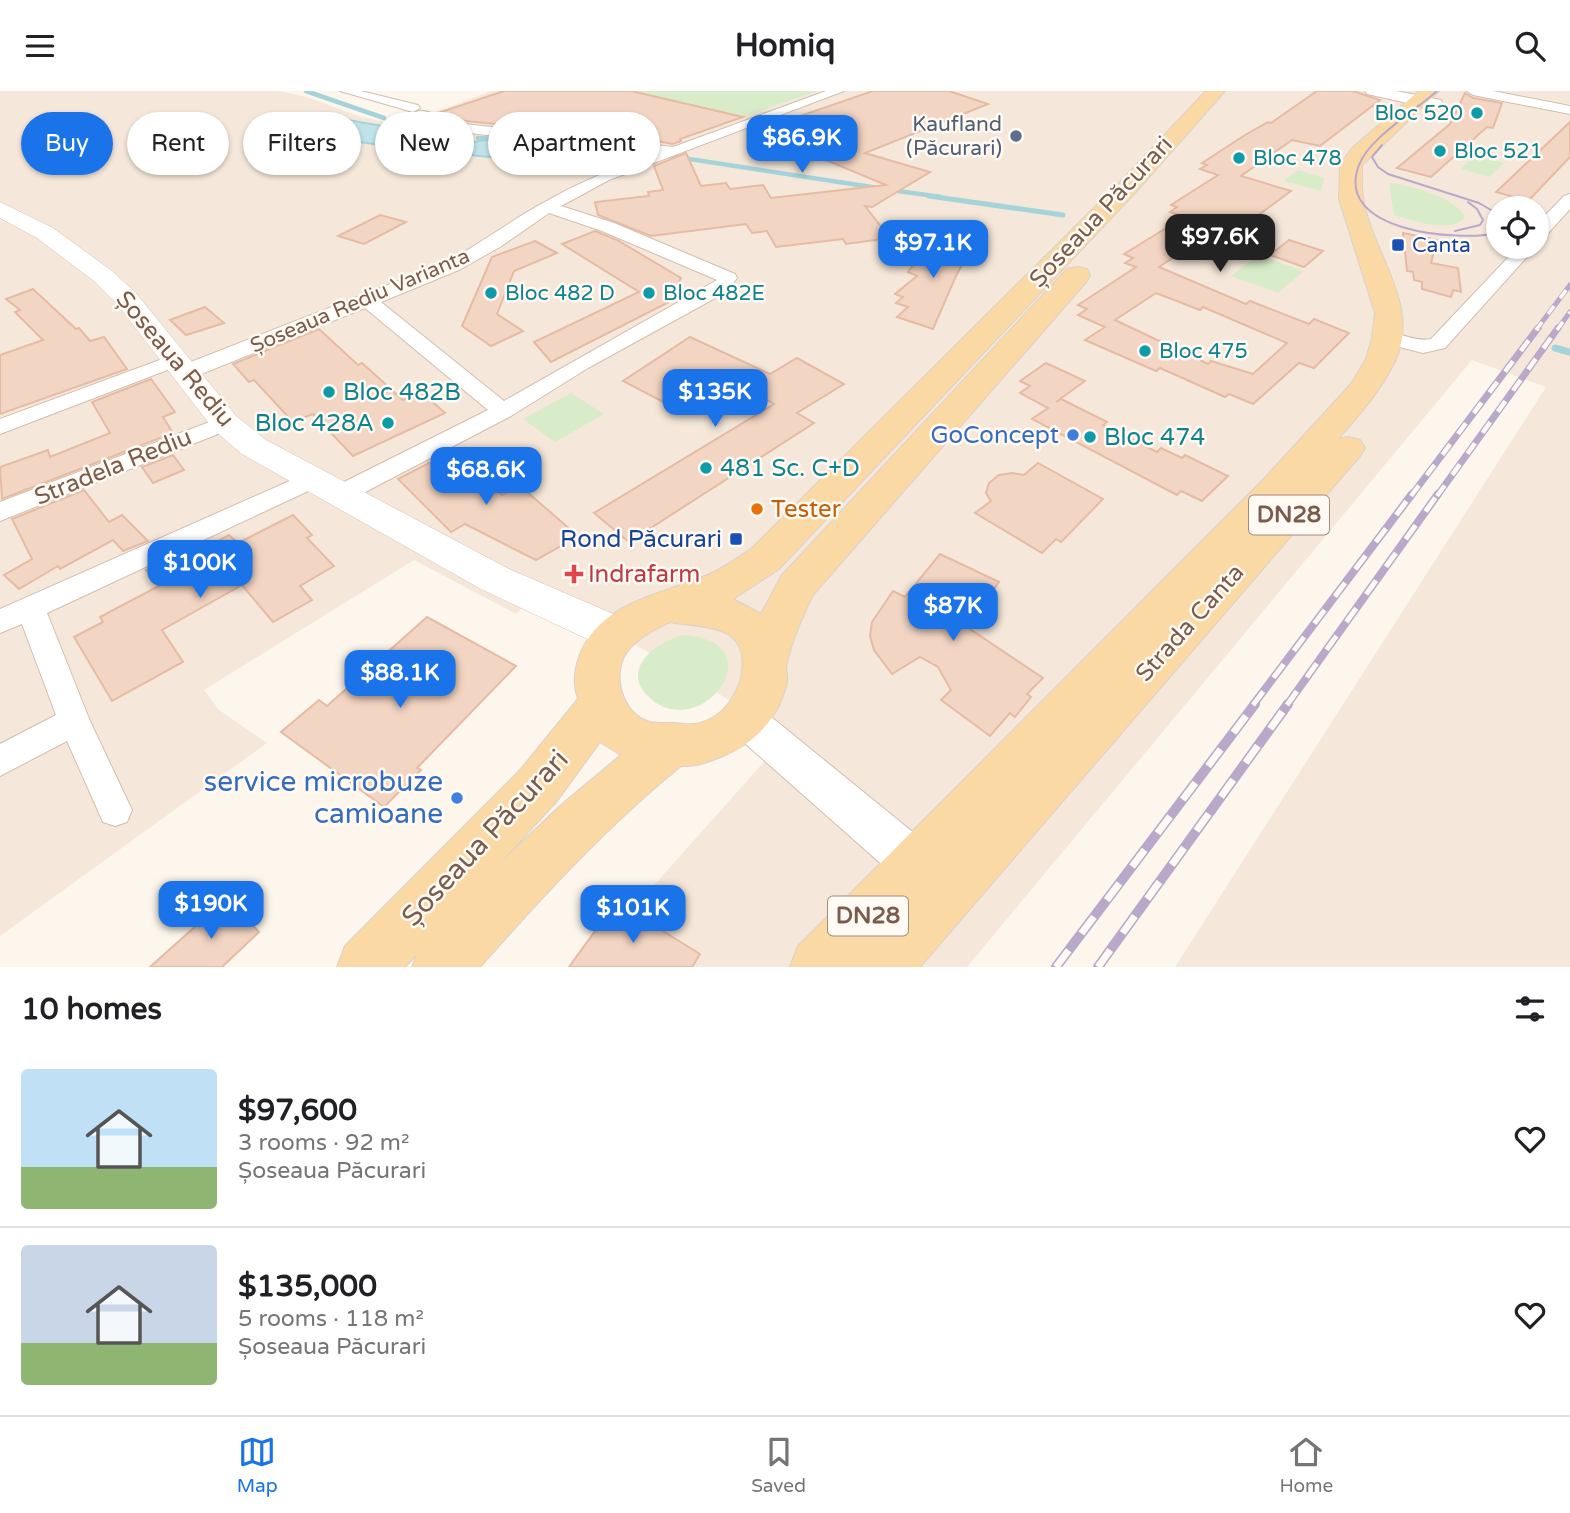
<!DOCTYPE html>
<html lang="en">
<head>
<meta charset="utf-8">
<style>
  :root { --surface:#fff; --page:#f2f2f2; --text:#202124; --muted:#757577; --line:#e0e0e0; --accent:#1a73e8 }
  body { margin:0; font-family:"Varela Round",sans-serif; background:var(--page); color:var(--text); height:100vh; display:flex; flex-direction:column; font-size:26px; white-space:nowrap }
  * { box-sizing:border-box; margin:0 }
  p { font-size:23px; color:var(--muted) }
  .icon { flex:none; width:38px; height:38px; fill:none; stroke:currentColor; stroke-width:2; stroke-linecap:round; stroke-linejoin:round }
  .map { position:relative; height:876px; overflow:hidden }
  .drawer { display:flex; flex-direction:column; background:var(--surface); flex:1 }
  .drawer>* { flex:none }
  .top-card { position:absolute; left:21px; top:21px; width:700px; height:63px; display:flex; gap:14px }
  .fabs { position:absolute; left:1486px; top:105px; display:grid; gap:14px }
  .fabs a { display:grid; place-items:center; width:63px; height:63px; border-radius:50%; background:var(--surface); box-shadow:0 2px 5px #0004; font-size:35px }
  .price { position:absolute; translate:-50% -60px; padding:0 16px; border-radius:14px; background:var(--accent); color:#fff; font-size:23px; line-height:46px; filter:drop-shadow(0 2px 4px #0008) }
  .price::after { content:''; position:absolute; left:50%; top:42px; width:21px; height:16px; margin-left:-10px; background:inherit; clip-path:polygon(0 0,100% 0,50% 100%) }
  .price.current { background:#222; color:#fff }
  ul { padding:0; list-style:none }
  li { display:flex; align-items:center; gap:21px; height:175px; padding:0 21px }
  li+li { border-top:2px solid var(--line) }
  li span { display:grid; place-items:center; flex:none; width:196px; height:140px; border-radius:7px; color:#555 }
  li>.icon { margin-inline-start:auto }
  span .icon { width:84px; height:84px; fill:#fffc; stroke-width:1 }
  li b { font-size:30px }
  h2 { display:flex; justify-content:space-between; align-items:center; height:84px; padding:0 21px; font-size:30px }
  .chip { padding:0 24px; border-radius:32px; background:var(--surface); box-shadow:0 2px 5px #0004; font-size:24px; line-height:63px }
  .chip.current { background:var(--accent); color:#fff }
  header { display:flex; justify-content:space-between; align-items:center; height:91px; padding:0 21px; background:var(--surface); font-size:32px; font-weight:700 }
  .dock { display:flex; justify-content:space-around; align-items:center; height:98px; border-top:2px solid var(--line); background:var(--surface); font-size:19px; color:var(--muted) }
  .dock a { display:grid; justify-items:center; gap:4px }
  .dock .current { color:var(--accent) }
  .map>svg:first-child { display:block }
  .residential { fill:#f5e8da; fill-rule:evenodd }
  .green { fill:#d8ecc9 }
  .water { fill:#bfe3e8; stroke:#a5d3da; stroke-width:2 }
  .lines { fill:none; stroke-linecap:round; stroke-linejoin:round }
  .stream-far2 { stroke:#a5d3da; stroke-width:4.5 }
  .stream-far1 { stroke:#a5d3da; stroke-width:5 }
  .stream { stroke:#a5d3da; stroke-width:7 }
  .building { fill:#f3d5c3; stroke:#e6bba3; stroke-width:2; fill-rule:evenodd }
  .minor-casing { stroke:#d1beb0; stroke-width:2 }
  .tertiary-casing { stroke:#d1beb0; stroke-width:2 }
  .secondary-casing { stroke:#d6c0b0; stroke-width:1 }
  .primary-casing { stroke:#dad1cd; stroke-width:2 }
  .minor { fill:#fff; fill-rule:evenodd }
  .tertiary { fill:#fff; fill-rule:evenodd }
  .secondary { fill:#fff; fill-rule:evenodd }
  .primary { fill:#fbd9a5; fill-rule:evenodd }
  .tram { stroke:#b9a8c9; stroke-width:2 }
  .rail-far3-casing { stroke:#b9a8c9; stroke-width:5 }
  .rail-far2-casing { stroke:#b9a8c9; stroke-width:7 }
  .rail-far1-casing { stroke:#b9a8c9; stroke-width:8 }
  .rail-casing { stroke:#b9a8c9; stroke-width:10 }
  .rail-far3 { stroke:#fffaf3; stroke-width:3.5; stroke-dasharray:10; stroke-linecap:butt }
  .rail-far2 { stroke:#fffaf3; stroke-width:4.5; stroke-dasharray:13; stroke-linecap:butt }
  .rail-far1 { stroke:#fffaf3; stroke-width:5; stroke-dasharray:17; stroke-linecap:butt }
  .rail { stroke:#fffaf3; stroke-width:7; stroke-dasharray:21; stroke-linecap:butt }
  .culture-dot { fill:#0f9aa8; stroke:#fffaf3; stroke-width:2.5 }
  .service-dot { fill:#5c6f8a; stroke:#fffaf3; stroke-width:2.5 }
  .transit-dot { fill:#1a4fb4; stroke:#fffaf3; stroke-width:2.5 }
  .shop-dot { fill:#3f7fe0; stroke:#fffaf3; stroke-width:2.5 }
  .food-dot { fill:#e8710a; stroke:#fffaf3; stroke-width:2.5 }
  .health-dot { fill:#e0444e; stroke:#fffaf3; stroke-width:2.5 }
  .labels { text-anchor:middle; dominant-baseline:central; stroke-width:5; stroke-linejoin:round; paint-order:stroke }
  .far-culture-label { font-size:21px; fill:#0d838f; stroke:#fffaf3; text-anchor:start }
  .far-service-label { font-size:21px; fill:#4e5e75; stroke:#fffaf3; text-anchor:end }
  .far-transit-label { font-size:21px; fill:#164399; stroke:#fffaf3; text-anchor:start }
  .far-street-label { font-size:21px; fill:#7a5c4d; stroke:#fffaf3 }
  .shield { fill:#fffaf3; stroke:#a28b7f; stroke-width:2 }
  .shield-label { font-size:23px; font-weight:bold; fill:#7a5c4d }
  .street-label { font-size:24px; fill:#7a5c4d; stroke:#fffaf3 }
  .culture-label { font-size:24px; fill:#0d838f; stroke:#fffaf3; text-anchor:start }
  .shop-label { font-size:24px; fill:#366cbe; stroke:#fffaf3; text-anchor:end }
  .food-label { font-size:24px; fill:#c56008; stroke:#fffaf3; text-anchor:start }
  .transit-label { font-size:24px; fill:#164399; stroke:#fffaf3; text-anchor:end }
  .health-label { font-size:24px; fill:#be3a42; stroke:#fffaf3; text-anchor:start }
  .near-shop-label { font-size:28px; fill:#366cbe; stroke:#fffaf3; text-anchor:end }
  .near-street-label { font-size:28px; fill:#7a5c4d; stroke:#fffaf3 }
</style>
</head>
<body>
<header><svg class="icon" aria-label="menu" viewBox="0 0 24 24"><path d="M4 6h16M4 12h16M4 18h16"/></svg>Homiq<svg class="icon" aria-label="search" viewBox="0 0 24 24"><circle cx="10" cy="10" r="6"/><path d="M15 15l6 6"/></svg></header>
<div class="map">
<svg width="1570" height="876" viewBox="0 0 1570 876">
  <rect width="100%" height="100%" fill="#fdf6ec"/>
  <path class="residential" d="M0 0H279L307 6 361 26 401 34 491 0H1570V876H1175L1546 296 1472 269 967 876H581L788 644 541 498 516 523 414 469 204 599 219 619 267 652 0 845ZM1498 117H1536V156H1498Z"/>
  <g class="green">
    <polygon points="521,0 817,0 743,26 662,7"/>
    <polygon points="1475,64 1504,72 1490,86 1461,78"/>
    <polygon points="1298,79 1324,87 1321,100 1284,90"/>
    <path d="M1389 92C1408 93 1459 108 1465 126 1450 144 1412 129 1394 124Z"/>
    <polygon points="1258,164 1304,180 1278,202 1231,185"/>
    <polygon points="571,302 604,323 555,351 523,328"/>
    <path d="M685 544C777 552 701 653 650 607 618 579 657 549 685 544Z"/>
  </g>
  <g class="water">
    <polygon points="325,25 457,48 456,53 436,62 360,51 293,35 306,26"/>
    <polygon points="485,49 549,54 530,70 460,63 469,52"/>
  </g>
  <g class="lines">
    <g class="stream-far2">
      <polyline points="306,0 384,27"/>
      <polyline points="478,47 569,52"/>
      <polyline points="606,56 646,62"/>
      <polyline points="670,65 878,97"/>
      <polyline points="891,99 941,106"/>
    </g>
    <polyline class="stream-far1" points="929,105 1063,124"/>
    <polyline class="stream" points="1555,257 1570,261"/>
  </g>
  <g class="building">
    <polygon points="504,0 631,0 743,26 680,48 681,50 673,53 644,48 456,29 438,22"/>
    <polygon points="873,0 949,0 988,13 865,62 930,81 872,116 865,115 890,147 846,153 843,148 776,156 767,140 752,142 746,133 651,145 598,124 595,111 649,105 648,101 663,99 654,75 686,62 701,95 726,92 730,98 763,94 771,107 886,94 756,40"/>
    <path d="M1317 0H1353L1380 9 1320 55 1292 49 1241 85 1291 100 1222 151 1206 145 1159 176 1246 213 1250 210 1309 233 1314 228 1349 242 1314 277 1299 272 1253 313 1229 303 1225 306 1160 277 1156 280 1085 249 1105 236 1078 224 1087 218 1078 214 1136 176 1125 172 1133 167 1124 163 1184 126 1170 121 1177 116 1171 114 1218 84 1200 78 1207 74 1202 72 1245 44 1268 31 1271 32ZM1156 202 1200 219 1203 216 1287 252 1253 283 1211 270 1208 273 1115 229Z"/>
    <polygon points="1465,2 1473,7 1502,12 1493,37 1487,36 1431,86 1397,77 1450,33"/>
    <polygon points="1570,31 1570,66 1528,110 1496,101"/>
    <polygon points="380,124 406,131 364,153 338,145"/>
    <polygon points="595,140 617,149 681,187 669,211 551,271 534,251 639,201 562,153"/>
    <polygon points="1403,142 1437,149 1431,172 1458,177 1461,201 1453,199 1451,206 1422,198 1422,191 1414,189 1413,181 1407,180"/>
    <polygon points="947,143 976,148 956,185 933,238 897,226 908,216 896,212 903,206 895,203 917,185 908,181 921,164"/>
    <polygon points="1289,149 1323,160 1304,176 1270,164"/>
    <polygon points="535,150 557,162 514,180 497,223 523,240 491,255 462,235 492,166"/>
    <polygon points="33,198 76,238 79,237 90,250 104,246 127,278 0,323 0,264 43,249 15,221 20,219 6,208"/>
    <polygon points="205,216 224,232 186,244 170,229"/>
    <polygon points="319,238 358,274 362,272 403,309 421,301 445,322 353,365 313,323 293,331 254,289 249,291 233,273"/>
    <polygon points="690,246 770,283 797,267 844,293 797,322 814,332 629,451 594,422 774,313 717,279 667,313 623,290"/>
    <polygon points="1046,272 1085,290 1056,311 1061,308 1107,331 1103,334 1157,361 1161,357 1182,367 1185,364 1228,385 1202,410 1181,400 1177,404 1032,328 1048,317 1020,302 1030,295 1020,290"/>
    <polygon points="151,288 175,321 163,326 173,342 2,408 0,376 48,359 50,366 110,342 92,311"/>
    <polygon points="452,360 502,404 520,395 578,445 536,469 465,433 451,441 398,388"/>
    <polygon points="173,364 184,379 153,392 142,376"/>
    <polygon points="1038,372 1103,408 1061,451 1056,448 1042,462 975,422 991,410 986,402 989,392 999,384 1012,382 1024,384"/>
    <polygon points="84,399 109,431 122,424 148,450 123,460 113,449 60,478 58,475 19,498 4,484 32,468 12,428"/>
    <polygon points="293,424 312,444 307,447 334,475 300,495 312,509 273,531 242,494 162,539 183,571 112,610 74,546 103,531 100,526 159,495 146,479 168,469 170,471 176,468 179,472 229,444 238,452"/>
    <polygon points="940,463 999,491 967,536 1043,587 1027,603 1031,606 1015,626 1010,622 990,645 941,609 951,599 938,576 920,566 892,583 874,559 870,545 872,531 893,500 905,506"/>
    <polygon points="427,526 516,575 417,677 421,679 384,716 281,641 319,609 327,615"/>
    <polygon points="226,808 259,841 222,876 150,876"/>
    <polygon points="616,811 700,863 692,876 569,876"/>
  </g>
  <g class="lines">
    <g class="minor-casing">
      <g id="minor">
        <polygon points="340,0 361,0 418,14 420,17 413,21"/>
        <path d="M826 0H844L609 89 561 115 614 132 735 183 737 187 728 200 588 277 511 325 348 410 339 413 330 410 326 404 330 398 488 319 365 217 194 286H178L175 281 178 276 447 171C480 153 510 130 543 112 579 91 617 76 656 62L450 40 428 33 416 23 418 20C430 18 443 30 456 32L673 56ZM549 122 602 140 717 189 504 310 381 211 459 179 500 156Z"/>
        <polygon points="1467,0 1493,0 1570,15 1570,23 1473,4"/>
        <polygon points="1570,103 1570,118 1542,149 1536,150 1536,134 1564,105"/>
        <path d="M1518 156H1536L1445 257 1423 262 1380 251 1377 247 1380 243C1397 238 1414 252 1431 248Z"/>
        <polygon points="176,263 183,265 187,269 183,273 0,343 0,328"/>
        <polygon points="225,325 233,327 236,332 233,337 0,430 0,411"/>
        <polygon points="310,381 319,383 322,389 319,395 47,522 90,630 132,719 127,731 115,735 103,731 67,650 0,685 0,653 56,624 22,533 0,542 0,518"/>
      </g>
    </g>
    <g class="tertiary-casing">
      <g id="tertiary">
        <polygon points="1365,0 1396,0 1441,9 1443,13 1435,18 1367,3"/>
        <polygon points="745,610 759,616 947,769 953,785 947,801 930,808 913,801 731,640 725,628 731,616"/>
      </g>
    </g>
    <g class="secondary-casing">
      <polygon id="secondary" points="0,111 53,137 112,180 135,201 236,325 266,349 509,478 632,531 638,543 632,555 617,559 602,555 481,498 242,363 214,339 117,213 94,190 37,147 0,127"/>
    </g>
    <g class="primary-casing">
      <g id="primary">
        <path d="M1206 0H1225L1134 103 779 478 733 508 761 523 782 484 1067 178 1077 176 1087 178 1090 184 1087 190 813 504C802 526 791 552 786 575 786 580 788 586 787 591 779 627 755 652 723 665 708 671 697 676 681 675 607 735 543 805 480 876H412L417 863 405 876H337L345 855 521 678 578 608C573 594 574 580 579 566 600 511 657 505 705 485 722 478 736 468 751 458L1118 93ZM670 531C694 536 738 532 742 565 746 594 726 628 695 633 688 634 680 632 673 632 665 632 655 633 647 630 622 621 611 583 627 561 637 547 654 539 670 531ZM600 651 621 664 560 715 499 773 557 710Z"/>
        <path d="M1419 0H1439L1362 74C1362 85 1361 96 1363 106 1370 160 1422 213 1395 270 1381 300 1359 324 1338 348L1348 346 1360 349 1365 357 1360 365 920 876H790L798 855 1262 390 1351 293 1366 268 1372 247 1375 222 1339 108 1340 74 1352 57Z"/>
      </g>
    </g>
    <use href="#minor" class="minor"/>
    <use href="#tertiary" class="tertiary"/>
    <use href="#secondary" class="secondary"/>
    <use href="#primary" class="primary"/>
    <g class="tram">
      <path d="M1437 0C1415 20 1369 47 1359 74 1333 141 1458 151 1498 142"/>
      <polyline points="1382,54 1372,66 1378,76 1388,83 1479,112 1498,123"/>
      <polyline points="1455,140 1480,134 1483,129 1477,118 1468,111"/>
    </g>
    <g class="rail-far3-casing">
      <g id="rail-far3">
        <polyline points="1536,239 1570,194"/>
        <polyline points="1557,239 1570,221"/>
      </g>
    </g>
    <g class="rail-far2-casing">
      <g id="rail-far2">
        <polyline points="1411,405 1538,237"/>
        <polyline points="1437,405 1558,237"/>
      </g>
    </g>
    <g class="rail-far1-casing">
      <g id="rail-far1">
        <polyline points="1253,614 1412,403"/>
        <polyline points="1287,614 1438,403"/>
      </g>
    </g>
    <g class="rail-casing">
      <g id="rail">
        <polyline points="1056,876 1255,613"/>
        <polyline points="1098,876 1288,613"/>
      </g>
    </g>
    <use href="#rail-far3" class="rail-far3"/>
    <use href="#rail-far2" class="rail-far2"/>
    <use href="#rail-far1" class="rail-far1"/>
    <use href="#rail" class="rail"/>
  </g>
  <g class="culture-dot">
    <circle cx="1477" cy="22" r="7"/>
    <circle cx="1440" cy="60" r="7"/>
    <circle cx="1239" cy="67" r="7"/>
    <circle cx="491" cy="202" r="7"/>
    <circle cx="649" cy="202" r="7"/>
    <circle cx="1145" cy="260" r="7"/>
    <circle cx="329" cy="301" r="7"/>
    <circle cx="388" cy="332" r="7"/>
    <circle cx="1090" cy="346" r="7"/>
    <circle cx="706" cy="377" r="7"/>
  </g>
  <circle class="service-dot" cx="1016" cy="45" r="7"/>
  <g class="transit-dot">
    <rect x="1391" y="147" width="14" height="14" rx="3.5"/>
    <rect x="729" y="441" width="14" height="14" rx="3.5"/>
  </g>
  <g class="shop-dot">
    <circle cx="1073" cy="344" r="7"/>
    <circle cx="457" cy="707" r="7"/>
  </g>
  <circle class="food-dot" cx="757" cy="418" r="7"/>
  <path class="health-dot" d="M570.5 472.5h7v7h7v7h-7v7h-7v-7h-7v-7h7z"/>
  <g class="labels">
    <g class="far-culture-label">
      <text x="1463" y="22" text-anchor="end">Bloc 520</text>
      <text x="1454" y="60">Bloc 521</text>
      <text x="1253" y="67">Bloc 478</text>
      <text x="505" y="202">Bloc 482 D</text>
      <text x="663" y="202">Bloc 482E</text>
      <text x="1159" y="260">Bloc 475</text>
    </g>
    <g class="far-service-label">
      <text x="1002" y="33">Kaufland<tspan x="1002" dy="24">(Păcurari)</tspan></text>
    </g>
    <g class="far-transit-label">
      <text x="1412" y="154">Canta</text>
    </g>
    <g class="far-street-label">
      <text transform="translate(360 210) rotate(-23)">Șoseaua Rediu Varianta</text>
    </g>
    <g class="shield">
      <rect x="1249" y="404.5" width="80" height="39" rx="5"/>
      <rect x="828" y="805.5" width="80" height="39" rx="5"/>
    </g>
    <g class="shield-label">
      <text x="1289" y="424">DN28</text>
      <text x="868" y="825">DN28</text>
    </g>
    <g class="street-label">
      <text transform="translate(1101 121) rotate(-47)">Șoseaua Păcurari</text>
      <text transform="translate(175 268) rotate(50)">Șoseaua Rediu</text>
      <text transform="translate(113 376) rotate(-22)">Stradela Rediu</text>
      <text transform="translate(1190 532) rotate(-48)">Strada Canta</text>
    </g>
    <g class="culture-label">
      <text x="343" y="301">Bloc 482B</text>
      <text x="374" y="332" text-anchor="end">Bloc 428A</text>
      <text x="1104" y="346">Bloc 474</text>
      <text x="720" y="377">481 Sc. C+D</text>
    </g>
    <g class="shop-label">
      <text x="1059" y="344">GoConcept</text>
    </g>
    <g class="food-label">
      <text x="771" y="418">Tester</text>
    </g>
    <g class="transit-label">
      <text x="722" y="448">Rond Păcurari</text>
    </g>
    <g class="health-label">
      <text x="588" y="483">Indrafarm</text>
    </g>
    <g class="near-shop-label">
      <text x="443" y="691">service microbuze<tspan x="443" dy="32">camioane</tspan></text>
    </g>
    <g class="near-street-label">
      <text transform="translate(485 747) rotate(-47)">Șoseaua Păcurari</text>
    </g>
  </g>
</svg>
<div class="fabs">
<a><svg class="icon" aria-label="locate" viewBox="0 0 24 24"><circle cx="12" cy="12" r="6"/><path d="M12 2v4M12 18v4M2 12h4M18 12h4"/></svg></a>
</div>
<b class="price" style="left:802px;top:84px">$86.9K</b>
<b class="price current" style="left:1220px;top:183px">$97.6K</b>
<b class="price" style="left:933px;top:189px">$97.1K</b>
<b class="price" style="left:715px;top:338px">$135K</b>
<b class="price" style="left:486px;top:416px">$68.6K</b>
<b class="price" style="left:200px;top:509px">$100K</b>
<b class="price" style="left:953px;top:552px">$87K</b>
<b class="price" style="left:400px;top:619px">$88.1K</b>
<b class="price" style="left:211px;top:850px">$190K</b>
<b class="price" style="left:633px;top:854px">$101K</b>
<div class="top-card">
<a class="chip current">Buy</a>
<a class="chip">Rent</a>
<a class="chip">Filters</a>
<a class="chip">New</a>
<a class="chip">Apartment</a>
</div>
</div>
<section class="drawer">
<h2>10 homes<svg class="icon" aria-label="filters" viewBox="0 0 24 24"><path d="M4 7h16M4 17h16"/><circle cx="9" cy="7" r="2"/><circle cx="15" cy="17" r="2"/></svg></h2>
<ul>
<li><span style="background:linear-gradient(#bfe0f5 70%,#8fb573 0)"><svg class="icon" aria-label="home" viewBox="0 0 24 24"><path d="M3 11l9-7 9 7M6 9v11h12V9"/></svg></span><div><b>$97,600</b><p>3 rooms · 92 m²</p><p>Șoseaua Păcurari</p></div><svg class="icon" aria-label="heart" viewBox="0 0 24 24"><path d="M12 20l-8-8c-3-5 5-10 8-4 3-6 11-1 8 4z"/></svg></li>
<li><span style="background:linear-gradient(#c9d6e8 70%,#8fb573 0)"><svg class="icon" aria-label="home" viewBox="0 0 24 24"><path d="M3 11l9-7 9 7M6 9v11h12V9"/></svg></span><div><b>$135,000</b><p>5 rooms · 118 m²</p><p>Șoseaua Păcurari</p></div><svg class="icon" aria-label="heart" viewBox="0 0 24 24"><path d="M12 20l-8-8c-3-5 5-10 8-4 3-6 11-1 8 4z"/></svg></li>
</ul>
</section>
<nav class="dock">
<a class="current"><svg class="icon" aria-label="map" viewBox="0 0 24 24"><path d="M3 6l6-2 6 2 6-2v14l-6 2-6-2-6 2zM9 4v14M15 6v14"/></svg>Map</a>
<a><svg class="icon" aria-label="saved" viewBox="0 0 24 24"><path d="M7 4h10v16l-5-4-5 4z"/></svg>Saved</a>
<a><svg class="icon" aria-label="home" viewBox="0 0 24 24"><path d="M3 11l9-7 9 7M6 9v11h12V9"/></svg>Home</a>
</nav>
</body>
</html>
